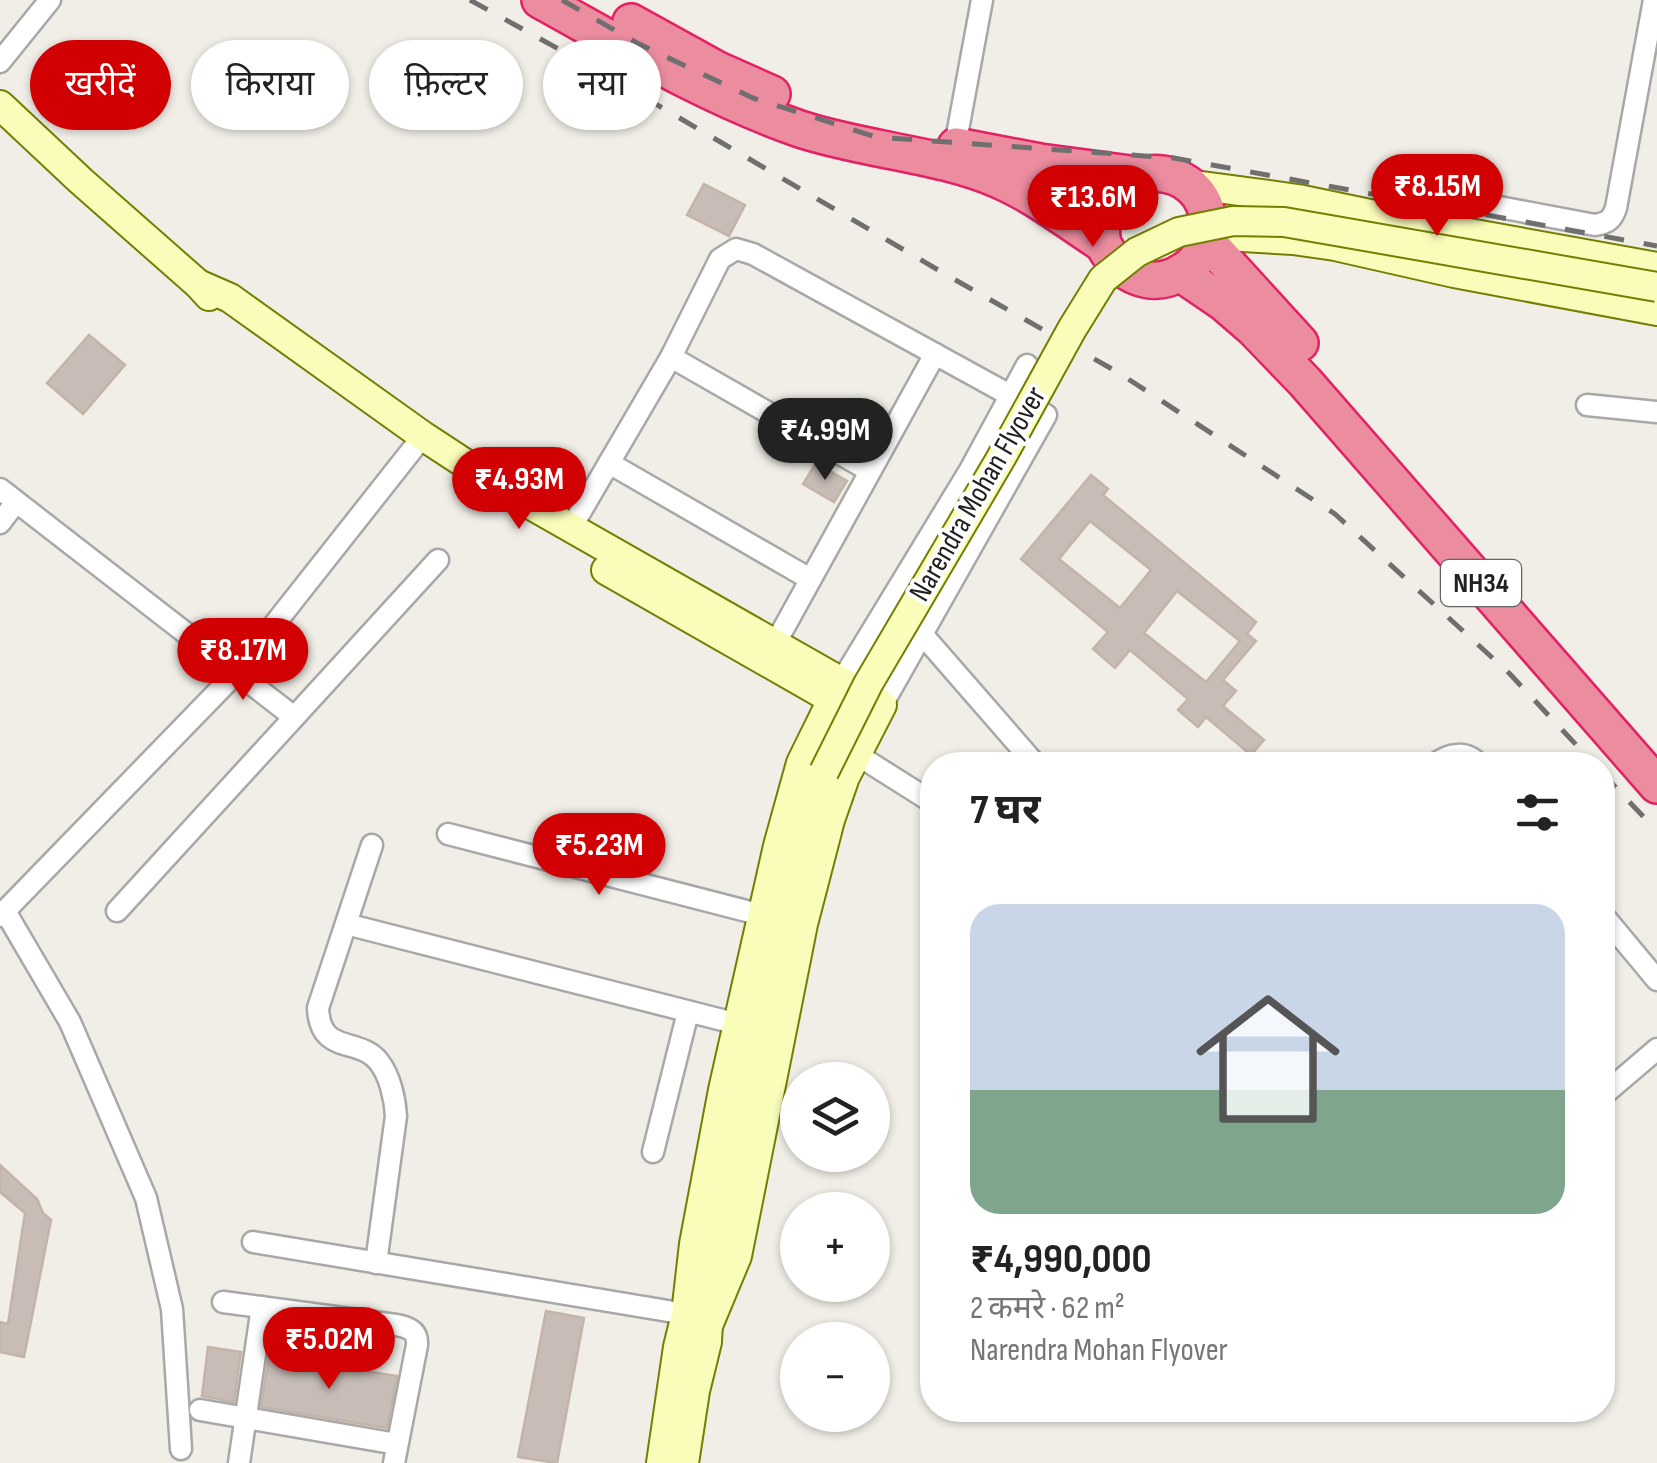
<!DOCTYPE html>
<html lang="hi">
<head>
<meta charset="utf-8">
<style>
  :root { --surface:#fff; --page:#f6f6f6; --text:#222; --muted:#767676; --accent:#d10002 }
  body { margin:0; font-family:"Sofia Sans Condensed","Noto Sans Devanagari",sans-serif; background:var(--page); color:var(--text); height:100vh; display:flex; flex-direction:column; font-size:38px; white-space:nowrap }
  * { box-sizing:border-box; margin:0 }
  p { font-size:32px; color:var(--muted) }
  .icon { flex:none; width:55px; height:55px; fill:none; stroke:currentColor; stroke-width:2; stroke-linecap:round; stroke-linejoin:round }
  .map { position:relative; flex:1; overflow:hidden }
  .side { position:absolute; left:920px; top:752px; width:695px; height:670px; display:flex; flex-direction:column; background:var(--surface); border-radius:40px; box-shadow:0 2px 8px #0004 }
  .side>* { flex:none }
  .top-card { position:absolute; left:30px; top:40px; width:740px; height:90px; display:flex; gap:20px }
  .fabs { position:absolute; left:780px; top:1062px; display:grid; gap:20px }
  .fabs a { display:grid; place-items:center; width:110px; height:110px; border-radius:50%; background:var(--surface); box-shadow:0 2px 8px #0004; font-size:50px }
  .price { position:absolute; translate:-50% -85px; padding:0 22px; border-radius:35px; background:var(--accent); color:#fff; font-size:32px; line-height:65px; filter:drop-shadow(0 2px 5px #0008) }
  .price::after { content:''; position:absolute; left:50%; top:60px; width:30px; height:22px; margin-left:-15px; background:inherit; clip-path:polygon(0 0,100% 0,50% 100%) }
  .price.on { background:#222; color:#fff }
  ul { padding:0; list-style:none }
  li { display:grid; align-content:center; gap:20px; height:530px; padding:0 50px }
  li span { display:grid; place-items:center; height:310px; border-radius:30px; color:#555 }
  li>.icon { margin-inline-start:auto }
  span .icon { width:180px; height:180px; fill:#fffc; stroke-width:1 }
  li b { font-size:42px }
  h2 { display:flex; justify-content:space-between; align-items:center; height:120px; padding:0 50px; font-size:42px }
  .tag { padding:0 35px; border-radius:45px; background:var(--surface); box-shadow:0 2px 8px #0004; font-size:35px; line-height:90px }
  .tag.on { background:var(--accent); color:#fff }
  .map>svg:first-child { display:block }
  .building { fill:#c7bdb6; stroke:#c4b4a8; stroke-width:2.5; fill-rule:evenodd }
  .lines { fill:none; stroke-linecap:round; stroke-linejoin:round }
  .street-casing { stroke:#a8a8a8; stroke-width:25 }
  .secondary-casing { stroke:#737f00; stroke-width:32 }
  .highway-casing { stroke:#e32165; stroke-width:40 }
  .street { stroke:#fff; stroke-width:20 }
  .secondary { stroke:#fafcba; stroke-width:28 }
  .highway { stroke:#eb8c9f; stroke-width:35 }
  .rail { stroke:#6f6f6f; stroke-width:5; stroke-dasharray:20 20; stroke-linecap:butt }
  .secondary-bridge-casing { stroke:#737f00; stroke-width:32; stroke-linecap:butt }
  .secondary-bridge { stroke:#fafcba; stroke-width:28 }
  .labels { text-anchor:middle; dominant-baseline:central; stroke-width:8; stroke-linejoin:round; paint-order:stroke }
  .shield { fill:#fff; stroke:#646464; stroke-width:2.5 }
  .shield-label { font-size:28px; font-weight:bold; fill:#212121 }
  .street-label { font-size:30px; fill:#212121; stroke:#fff }
</style>
</head>
<body>
<div class="map">
<svg width="1657" height="1463" viewBox="0 0 1657 1463">
  <rect width="100%" height="100%" fill="#f1eee7"/>
  <g class="building">
    <polygon points="704,184 745,205 729,236 687,215"/>
    <polygon points="89,335 125,365 83,414 47,383"/>
    <polygon points="816,463 847,481 834,502 803,484"/>
    <path d="M1091 475 1108 489 1103 495 1256 622 1247 634 1256 641 1223 680 1236 691 1223 706 1264 740 1251 755 1206 717 1198 727 1178 710 1188 699 1130 650 1115 668 1093 649 1108 632 1021 559ZM1090 521 1151 570 1120 608 1059 559ZM1177 591 1240 641 1206 682 1144 633Z"/>
    <polygon points="0,1165 37,1199 43,1213 51,1220 24,1357 0,1352 0,1322 8,1324 25,1213 0,1192"/>
    <polygon points="546,1311 584,1318 557,1463 518,1457"/>
    <polygon points="208,1347 241,1352 234,1402 202,1396"/>
    <polygon points="269,1356 397,1376 387,1428 261,1407"/>
  </g>
  <g class="lines">
    <g class="street-casing">
      <g id="street">
        <polyline points="0,62 50,0"/>
        <polyline points="955,146 982,0"/>
        <path d="M1390 219 1398 197 1406 193H1424L1595 225C1607 223 1612 220 1616 208L1654 0"/>
        <polyline points="671,357 870,471"/>
        <polyline points="1587,405 1657,412"/>
        <polyline points="609,463 810,579"/>
        <polyline points="0,489 294,717"/>
        <polyline points="0,523 16,502"/>
        <polyline points="571,528 671,357 720,259 736,249 753,254 1046,415 882,705"/>
        <polyline points="922,634 1036,765"/>
        <polyline points="775,644 935,354"/>
        <polyline points="841,682 970,470 1027,365"/>
        <polyline points="856,754 932,802"/>
        <path d="M1434 765C1448 753 1467 750 1479 765"/>
        <polyline points="448,834 762,915"/>
        <path d="M372 845 318 1008C320 1056 359 1036 379 1062 390 1076 395 1099 396 1116L376 1263"/>
        <polyline points="5,911 70,1022 146,1198 172,1309 181,1449"/>
        <polyline points="117,911 438,560"/>
        <polyline points="1602,914 1657,980"/>
        <polyline points="0,916 236,673 423,436"/>
        <polyline points="346,924 738,1024"/>
        <polyline points="1602,1096 1657,1049"/>
        <polyline points="653,1152 688,1012"/>
        <polyline points="253,1242 686,1314"/>
        <path d="M223 1302 396 1325C409 1327 418 1331 417 1345L394 1463"/>
        <polyline points="200,1410 397,1444"/>
        <polyline points="239,1463 262,1307"/>
      </g>
    </g>
    <g class="secondary-casing">
      <g id="secondary">
        <polyline points="0,105 81,181 198,284 209,296"/>
        <polyline points="1187,184 1298,199 1408,222 1657,267"/>
        <polyline points="1208,235 1293,240 1335,246 1454,273 1657,311"/>
        <polyline points="198,284 230,298 423,436 510,493 882,705 845,777 830,820 803,924 737,1256 707,1328"/>
        <polyline points="606,570 872,722"/>
        <polyline points="661,1463 678,1347 686,1314 694,1244 723,1090 778,846 801,763 838,688"/>
        <polyline points="684,1463 695,1391 707,1342 711,1263 804,831 824,772"/>
      </g>
    </g>
    <g class="highway-casing">
      <g id="highway">
        <path d="M540 0C625 47 708 97 800 129 863 150 940 154 999 180 1036 196 1069 222 1103 244 1120 276 1153 292 1185 270 1198 261 1207 247 1208 231 1213 151 1086 154 1103 244"/>
        <polyline points="631,22 718,70 772,94"/>
        <polyline points="956,146 1040,162 1138,175"/>
        <polyline points="1206,240 1300,343"/>
        <polyline points="1180,273 1224,303 1253,328 1305,382 1657,785"/>
      </g>
    </g>
    <use href="#street" class="street"/>
    <use href="#secondary" class="secondary"/>
    <use href="#highway" class="highway"/>
    <g class="rail">
      <polyline points="470,0 620,83 945,274 1119,373 1335,514 1509,673 1595,765"/>
      <polyline points="562,0 637,43 753,98 876,137 1174,158 1657,246"/>
      <polyline points="1602,773 1657,831"/>
    </g>
    <g class="secondary-bridge-casing">
      <polyline id="secondary-bridge" points="824,772 868,684 1001,458 1072,329 1103,279 1137,252 1179,232 1233,221 1284,222 1657,287"/>
    </g>
    <use href="#secondary-bridge" class="secondary-bridge"/>
  </g>
  <g class="labels">
    <rect class="shield" x="1441" y="560" width="80" height="46" rx="8"/>
    <g class="shield-label">
      <text x="1481" y="583">NH34</text>
    </g>
    <g class="street-label">
      <text transform="translate(978 494) rotate(-60)">Narendra Mohan Flyover</text>
    </g>
  </g>
</svg>
<div class="fabs">
<a><svg class="icon" aria-label="layers" viewBox="0 0 24 24"><path d="M12 4l9 5-9 5-9-5zM3 14l9 5 9-5"/></svg></a>
<a>+</a>
<a>−</a>
</div>
<b class="price" style="left:1437px;top:239px">₹8.15M</b>
<b class="price" style="left:1093px;top:250px">₹13.6M</b>
<b class="price on" style="left:825px;top:483px">₹4.99M</b>
<b class="price" style="left:519px;top:532px">₹4.93M</b>
<b class="price" style="left:243px;top:703px">₹8.17M</b>
<b class="price" style="left:599px;top:898px">₹5.23M</b>
<b class="price" style="left:329px;top:1392px">₹5.02M</b>
<div class="top-card">
<a class="tag on">खरीदें</a>
<a class="tag">किराया</a>
<a class="tag">फ़िल्टर</a>
<a class="tag">नया</a>
</div>
<section class="side">
<h2>7 घर<svg class="icon" aria-label="filters" viewBox="0 0 24 24"><path d="M4 7h16M4 17h16"/><circle cx="9" cy="7" r="2"/><circle cx="15" cy="17" r="2"/></svg></h2>
<ul>
<li><span style="background:linear-gradient(#c9d6e8 60%,#7fa58c 0)"><svg class="icon" aria-label="home" viewBox="0 0 24 24"><path d="M3 11l9-7 9 7M6 9v11h12V9"/></svg></span><div><b>₹4,990,000</b><p>2 कमरे · 62 m²</p><p>Narendra Mohan Flyover</p></div></li>
</ul>
</section>
</div>
</body>
</html>
